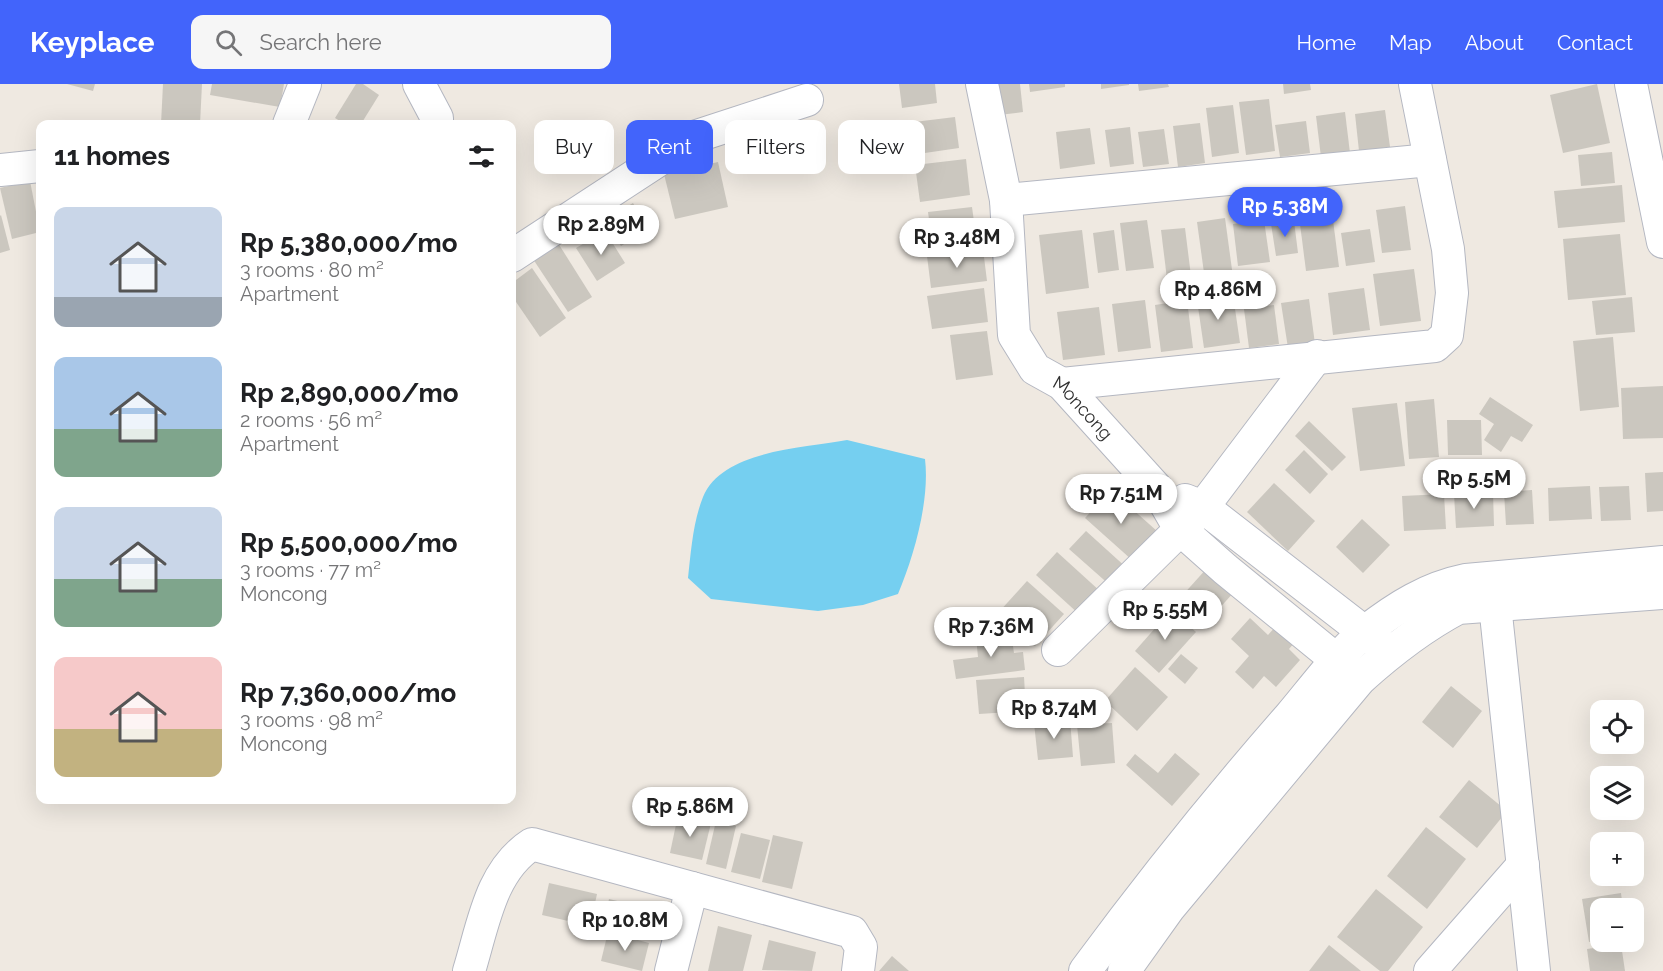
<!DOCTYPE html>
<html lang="en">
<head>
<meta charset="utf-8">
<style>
  :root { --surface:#fff; --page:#f6f6f6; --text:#202124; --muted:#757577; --accent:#4264fb }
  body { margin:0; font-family:Raleway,sans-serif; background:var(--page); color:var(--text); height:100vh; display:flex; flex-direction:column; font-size:22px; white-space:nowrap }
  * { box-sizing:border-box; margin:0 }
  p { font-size:20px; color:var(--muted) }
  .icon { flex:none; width:33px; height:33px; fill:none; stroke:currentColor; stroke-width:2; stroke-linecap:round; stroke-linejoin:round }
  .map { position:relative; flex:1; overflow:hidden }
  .panel { position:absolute; left:36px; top:36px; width:480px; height:684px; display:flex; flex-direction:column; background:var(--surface); border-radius:12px; box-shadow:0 6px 24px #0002 }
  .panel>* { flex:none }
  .banner { position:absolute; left:534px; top:36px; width:570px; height:54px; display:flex; gap:12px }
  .fabs { position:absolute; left:1590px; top:616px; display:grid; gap:12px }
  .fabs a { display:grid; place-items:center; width:54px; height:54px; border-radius:12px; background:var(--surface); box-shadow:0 6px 24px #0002; font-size:30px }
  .price { position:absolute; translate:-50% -51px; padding:0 14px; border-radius:21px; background:#fff; color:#222; font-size:20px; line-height:39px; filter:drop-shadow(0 2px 3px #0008) }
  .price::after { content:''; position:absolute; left:50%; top:36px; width:18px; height:14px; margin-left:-9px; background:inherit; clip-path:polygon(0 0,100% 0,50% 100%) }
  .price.on { background:var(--accent); color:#fff }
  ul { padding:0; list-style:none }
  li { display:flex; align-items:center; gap:18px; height:150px; padding:0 18px }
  li span { display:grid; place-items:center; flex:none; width:168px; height:120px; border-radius:12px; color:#555 }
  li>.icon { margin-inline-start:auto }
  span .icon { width:72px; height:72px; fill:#fffc; stroke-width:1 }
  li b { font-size:26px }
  h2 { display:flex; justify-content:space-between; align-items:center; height:72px; padding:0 18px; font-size:26px }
  .chip { padding:0 21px; border-radius:12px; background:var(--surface); box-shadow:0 6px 24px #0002; font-size:21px; line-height:54px }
  .chip.on { background:var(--accent); color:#fff }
  header { display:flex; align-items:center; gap:36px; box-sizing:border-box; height:84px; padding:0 30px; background:var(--accent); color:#fff }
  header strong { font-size:28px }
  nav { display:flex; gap:33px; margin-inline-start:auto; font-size:21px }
  .search { width:420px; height:54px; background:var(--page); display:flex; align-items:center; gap:15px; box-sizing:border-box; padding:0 21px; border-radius:12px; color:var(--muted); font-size:22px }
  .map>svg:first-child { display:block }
  .water { fill:#75cff0 }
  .building { fill:#cbc7bf }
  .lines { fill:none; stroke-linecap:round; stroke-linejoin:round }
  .minor-casing { stroke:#b4b7c1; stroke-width:34 }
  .minor { stroke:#fff; stroke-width:32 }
  .labels { text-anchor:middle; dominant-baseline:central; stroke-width:5; stroke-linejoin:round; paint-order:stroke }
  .street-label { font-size:18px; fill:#2e2e2e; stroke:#fff }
</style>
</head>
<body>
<header>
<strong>Keyplace</strong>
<div class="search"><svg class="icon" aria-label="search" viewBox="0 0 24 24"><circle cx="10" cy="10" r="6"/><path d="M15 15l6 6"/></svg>Search here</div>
<nav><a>Home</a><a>Map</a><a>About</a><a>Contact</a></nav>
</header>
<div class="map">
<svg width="1663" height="887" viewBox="0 0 1663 887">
  <rect width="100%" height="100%" fill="#efe9e1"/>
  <path class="water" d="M847 356 925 375C930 416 914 472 898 510L863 521 818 527 711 515 688 494C691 467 693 438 703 413 722 366 804 364 847 356Z"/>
  <g class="building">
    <polygon points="67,0 95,0 93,7"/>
    <polygon points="163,0 202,0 200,40 161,40"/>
    <polygon points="212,0 284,0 280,23 210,11"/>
    <polygon points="356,0 363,0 379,11 361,40 345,40 335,34"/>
    <polygon points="899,0 935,0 937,19 902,24"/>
    <polygon points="995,0 1020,0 1023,28 999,31"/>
    <polygon points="1029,0 1065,0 1065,3 1030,8"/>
    <polygon points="1101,0 1129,0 1129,1 1101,5"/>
    <polygon points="1138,0 1168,0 1169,3 1139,7"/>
    <polygon points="1283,0 1310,0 1311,6 1284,10"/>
    <polygon points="1597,0 1610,59 1563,69 1550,11"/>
    <polygon points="1269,15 1275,67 1246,71 1239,18"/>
    <polygon points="1233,21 1239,69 1212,73 1206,24"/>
    <polygon points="1385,26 1390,63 1359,67 1355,30"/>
    <polygon points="1345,28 1350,69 1321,73 1316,32"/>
    <polygon points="955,33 959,64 918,70 914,38"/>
    <polygon points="1306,37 1310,69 1280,73 1275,41"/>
    <polygon points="1200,39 1205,79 1178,83 1173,42"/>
    <polygon points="1130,43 1134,80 1110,83 1105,46"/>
    <polygon points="1090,44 1095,80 1060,85 1056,48"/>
    <polygon points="1164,45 1169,80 1143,83 1138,48"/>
    <polygon points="1612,68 1615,99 1581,102 1578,71"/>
    <polygon points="966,75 970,111 920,118 915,81"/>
    <polygon points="718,78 728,123 675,135 664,90"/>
    <polygon points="30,97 40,148 12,155 0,104"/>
    <polygon points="1622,101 1625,138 1558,144 1554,107"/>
    <polygon points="633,119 648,145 621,162 605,136"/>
    <polygon points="1405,122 1411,166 1382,169 1376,126"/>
    <polygon points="972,123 976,152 932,158 928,128"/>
    <polygon points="1,131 10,166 0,169 0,132"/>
    <polygon points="1225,134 1233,193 1205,196 1197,138"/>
    <polygon points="1147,136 1154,184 1126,187 1120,139"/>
    <polygon points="1264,136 1270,178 1238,182 1233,140"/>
    <polygon points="1333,136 1339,183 1306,187 1300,140"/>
    <polygon points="1294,137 1298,169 1276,172 1271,140"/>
    <polygon points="1185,144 1191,192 1167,195 1161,146"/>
    <polygon points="1370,145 1375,178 1346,182 1341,149"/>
    <polygon points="1082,146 1089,204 1046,210 1039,151"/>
    <polygon points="1114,146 1119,186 1098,189 1093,149"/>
    <polygon points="605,147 625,179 597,197 576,164"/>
    <polygon points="1620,150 1626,211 1568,216 1563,155"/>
    <polygon points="558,159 592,213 568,228 533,175"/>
    <polygon points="983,165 987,197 931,204 927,172"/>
    <polygon points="532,184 566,234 540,253 512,212 512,199"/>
    <polygon points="1414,185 1421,237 1380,242 1373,190"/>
    <polygon points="984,204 988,238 932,245 927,212"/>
    <polygon points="1364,204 1370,246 1333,251 1328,209"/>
    <polygon points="1233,211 1240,259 1204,264 1197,216"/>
    <polygon points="1632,213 1635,248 1596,251 1592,217"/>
    <polygon points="1309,215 1315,260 1288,264 1281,219"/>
    <polygon points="1145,216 1151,264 1118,268 1112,220"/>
    <polygon points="1187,216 1193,264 1161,268 1155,221"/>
    <polygon points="1274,221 1279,260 1249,264 1244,225"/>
    <polygon points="1099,223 1105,271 1063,276 1057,228"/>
    <polygon points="987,247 993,291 956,296 950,251"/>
    <polygon points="1613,253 1619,323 1580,327 1573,257"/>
    <polygon points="1663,302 1663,354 1623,355 1621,304"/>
    <polygon points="1490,313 1533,341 1522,358 1511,352 1501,368 1484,356 1494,340 1479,330"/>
    <polygon points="1434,315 1439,373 1409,375 1405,318"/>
    <polygon points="1397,319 1405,382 1360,387 1352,324"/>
    <polygon points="1447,336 1481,336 1482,371 1448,371"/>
    <polygon points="1309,337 1346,373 1332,387 1295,352"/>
    <polygon points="1304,366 1328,390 1310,410 1285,386"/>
    <polygon points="1663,388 1663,427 1647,428 1645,389"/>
    <polygon points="1274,399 1315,437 1288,467 1247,428"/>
    <polygon points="1590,402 1592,435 1549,437 1548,404"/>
    <polygon points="1629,402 1631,436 1601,437 1599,403"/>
    <polygon points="1111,406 1158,448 1132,476 1085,434"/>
    <polygon points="1532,406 1534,440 1506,441 1504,408"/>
    <polygon points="1493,408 1494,442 1456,444 1454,410"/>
    <polygon points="1444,410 1446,445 1404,447 1402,412"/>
    <polygon points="1362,435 1390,461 1363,489 1336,463"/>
    <polygon points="1086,447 1128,485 1112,503 1069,465"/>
    <polygon points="1057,468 1101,508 1080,531 1036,491"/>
    <polygon points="1208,483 1234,508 1208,537 1181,513"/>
    <polygon points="1027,497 1064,530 1035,562 998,529"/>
    <polygon points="1171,526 1196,548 1159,589 1135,567"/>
    <polygon points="1250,534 1268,551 1277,541 1295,558 1289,565 1300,576 1276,603 1264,592 1253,605 1235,588 1249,572 1231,555"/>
    <polygon points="1011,549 1014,569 1023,568 1025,586 956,595 953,576 978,573 976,553"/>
    <polygon points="1181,570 1198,584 1185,600 1168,585"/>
    <polygon points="1135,583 1168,613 1137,647 1105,617"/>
    <polygon points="1024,593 1026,627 979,630 976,596"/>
    <polygon points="1451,602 1482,627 1453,664 1422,638"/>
    <polygon points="1070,635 1073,673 1038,676 1034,639"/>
    <polygon points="1112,639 1115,679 1081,682 1077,641"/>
    <polygon points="1175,669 1200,690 1172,722 1126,681 1135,670 1158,689"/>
    <polygon points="1469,696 1507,727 1477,764 1439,733"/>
    <polygon points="678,731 711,739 702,776 670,769"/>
    <polygon points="716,737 736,742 726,785 706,780"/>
    <polygon points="1426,743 1466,775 1427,825 1387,792"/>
    <polygon points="741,749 770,756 760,795 731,788"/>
    <polygon points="773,751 803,758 792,805 762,798"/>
    <polygon points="549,799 597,810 590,842 542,831"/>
    <polygon points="1376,805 1423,843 1388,887 1380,887 1337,853"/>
    <polygon points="1621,809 1623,825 1600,825 1600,856 1589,858 1582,815"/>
    <polygon points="609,815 651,825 644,855 602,846"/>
    <polygon points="718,842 752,851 743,887 708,887"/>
    <polygon points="608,848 649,859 642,887 601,877"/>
    <polygon points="769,856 816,868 812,887 762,886"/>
    <polygon points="1621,860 1625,887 1590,887 1587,865"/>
    <polygon points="1329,861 1361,887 1309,887"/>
    <polygon points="892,872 909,887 879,887"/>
  </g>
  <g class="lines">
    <g class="minor-casing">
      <g id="minor">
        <polyline points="419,0 437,34 437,40"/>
        <path id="s1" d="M982 0 1006 116 1014 251 1035 285 1062 300 1157 405 1180 445 1225 485 1360 595"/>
        <polyline points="1631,0 1663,158"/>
        <polyline points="289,40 305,0"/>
        <polyline points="0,86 40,82"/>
        <polyline points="1006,116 1430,76"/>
        <polyline points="512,172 694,53 807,16"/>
        <polyline points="1062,300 1435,262 1447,251 1452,209 1448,165 1415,0"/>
        <polyline points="1185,416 1203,423 1381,561"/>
        <polyline points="1495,521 1534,887"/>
        <polyline points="1058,566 1203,423 1317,272"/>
        <path d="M469 887C483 842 490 787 532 760L852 848 861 863 858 887"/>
        <polyline points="671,887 692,804"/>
        <path d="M1085 887C1150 799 1218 714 1290 632 1313 605 1339 569 1366 547 1397 523 1427 504 1466 496L1663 478"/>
        <path d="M1124 887 1169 824 1360 595C1390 568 1422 543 1458 524L1663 509"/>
        <polyline points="1430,887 1523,781"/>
      </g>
    </g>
    <use href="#minor" class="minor"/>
  </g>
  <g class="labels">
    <g class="street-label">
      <text stroke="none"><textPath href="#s1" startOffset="356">Moncong</textPath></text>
    </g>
  </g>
</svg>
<div class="fabs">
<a><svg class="icon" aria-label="locate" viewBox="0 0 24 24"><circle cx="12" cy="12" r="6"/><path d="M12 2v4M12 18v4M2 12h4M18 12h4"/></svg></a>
<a><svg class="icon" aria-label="layers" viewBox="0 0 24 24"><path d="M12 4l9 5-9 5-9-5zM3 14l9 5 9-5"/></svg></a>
<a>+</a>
<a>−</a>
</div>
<b class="price on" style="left:1285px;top:154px">Rp 5.38M</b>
<b class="price" style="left:601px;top:172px">Rp 2.89M</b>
<b class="price" style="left:957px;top:185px">Rp 3.48M</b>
<b class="price" style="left:1218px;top:237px">Rp 4.86M</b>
<b class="price" style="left:1474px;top:426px">Rp 5.5M</b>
<b class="price" style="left:1121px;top:441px">Rp 7.51M</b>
<b class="price" style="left:1165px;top:557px">Rp 5.55M</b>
<b class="price" style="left:991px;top:574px">Rp 7.36M</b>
<b class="price" style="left:1054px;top:656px">Rp 8.74M</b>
<b class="price" style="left:690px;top:754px">Rp 5.86M</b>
<b class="price" style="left:625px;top:868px">Rp 10.8M</b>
<div class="banner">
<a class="chip">Buy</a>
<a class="chip on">Rent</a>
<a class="chip">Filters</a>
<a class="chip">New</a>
</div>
<section class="panel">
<h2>11 homes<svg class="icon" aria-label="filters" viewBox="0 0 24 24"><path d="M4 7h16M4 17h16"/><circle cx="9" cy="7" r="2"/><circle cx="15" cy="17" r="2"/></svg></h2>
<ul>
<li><span style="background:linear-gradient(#c9d6e8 75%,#9aa5b1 0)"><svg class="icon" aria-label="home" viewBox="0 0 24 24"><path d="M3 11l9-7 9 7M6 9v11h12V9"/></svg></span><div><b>Rp 5,380,000/mo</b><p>3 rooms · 80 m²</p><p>Apartment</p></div></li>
<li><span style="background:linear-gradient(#a9c7e8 60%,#7fa58c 0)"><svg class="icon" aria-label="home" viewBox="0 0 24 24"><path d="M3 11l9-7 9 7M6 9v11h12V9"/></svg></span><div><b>Rp 2,890,000/mo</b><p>2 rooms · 56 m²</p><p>Apartment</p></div></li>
<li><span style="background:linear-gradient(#c9d6e8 60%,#7fa58c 0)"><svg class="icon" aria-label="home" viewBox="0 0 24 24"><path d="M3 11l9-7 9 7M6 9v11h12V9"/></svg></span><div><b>Rp 5,500,000/mo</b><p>3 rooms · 77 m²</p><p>Moncong</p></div></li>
<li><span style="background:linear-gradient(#f6c9c9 60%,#c2b280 0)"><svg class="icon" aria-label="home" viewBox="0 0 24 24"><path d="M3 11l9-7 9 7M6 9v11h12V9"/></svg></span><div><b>Rp 7,360,000/mo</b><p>3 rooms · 98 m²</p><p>Moncong</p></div></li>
</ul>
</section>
</div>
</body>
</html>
